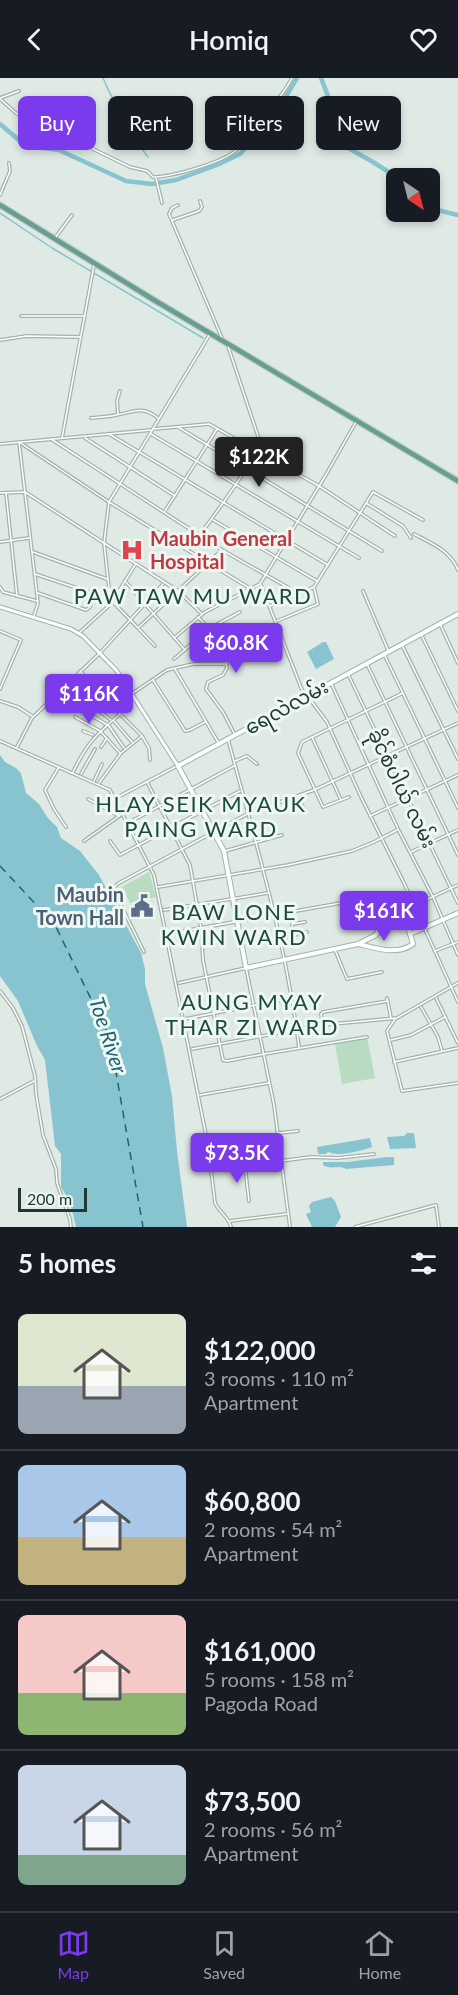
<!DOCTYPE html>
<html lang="en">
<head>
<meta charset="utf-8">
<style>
  :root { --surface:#171b24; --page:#20242c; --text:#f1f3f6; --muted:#9ea1a6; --line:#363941; --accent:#7c3aed }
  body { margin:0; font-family:Lato,"Noto Sans Myanmar",sans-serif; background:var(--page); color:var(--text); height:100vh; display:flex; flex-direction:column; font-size:22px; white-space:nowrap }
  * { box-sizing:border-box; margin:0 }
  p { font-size:20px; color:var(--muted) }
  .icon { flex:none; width:33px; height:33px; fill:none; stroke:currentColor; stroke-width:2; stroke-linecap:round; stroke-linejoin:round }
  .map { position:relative; height:1149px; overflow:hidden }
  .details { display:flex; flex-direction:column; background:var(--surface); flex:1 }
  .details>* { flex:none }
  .hud { position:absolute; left:18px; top:18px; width:423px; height:54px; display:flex; gap:12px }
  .needle { width:39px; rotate:145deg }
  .fabs { position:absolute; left:386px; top:90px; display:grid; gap:12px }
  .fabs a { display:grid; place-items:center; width:54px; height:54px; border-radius:9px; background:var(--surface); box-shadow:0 3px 9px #0003; font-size:30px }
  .scale { position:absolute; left:18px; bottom:15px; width:69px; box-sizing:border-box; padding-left:6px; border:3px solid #203a33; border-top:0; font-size:16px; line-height:21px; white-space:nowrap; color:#203a33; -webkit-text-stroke:4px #eff7f3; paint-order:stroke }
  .price { position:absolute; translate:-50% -51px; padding:0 14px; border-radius:6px; background:var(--accent); color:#fff; font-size:20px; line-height:39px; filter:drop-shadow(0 2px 3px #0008) }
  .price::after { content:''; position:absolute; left:50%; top:36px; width:18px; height:14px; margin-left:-9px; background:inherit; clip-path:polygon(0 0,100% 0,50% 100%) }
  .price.on { background:#222; color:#fff }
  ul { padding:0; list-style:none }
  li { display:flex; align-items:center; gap:18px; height:150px; padding:0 18px }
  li+li { border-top:2px solid var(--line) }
  li span { display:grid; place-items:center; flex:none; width:168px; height:120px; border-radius:9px; color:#555 }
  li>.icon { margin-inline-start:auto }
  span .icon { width:72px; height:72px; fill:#fffc; stroke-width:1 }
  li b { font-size:26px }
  h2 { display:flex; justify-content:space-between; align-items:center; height:72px; padding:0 18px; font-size:26px }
  .pill { padding:0 21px; border-radius:9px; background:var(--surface); box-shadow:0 3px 9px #0003; font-size:21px; line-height:54px }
  .pill.on { background:var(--accent); color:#fff }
  header { display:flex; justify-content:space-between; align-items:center; height:78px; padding:0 18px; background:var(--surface); font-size:27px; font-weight:600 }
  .tabs { display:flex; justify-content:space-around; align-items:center; height:84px; border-top:2px solid var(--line); background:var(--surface); font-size:16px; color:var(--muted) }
  .tabs a { display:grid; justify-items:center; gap:3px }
  .tabs .on { color:var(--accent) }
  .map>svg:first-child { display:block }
  .green { fill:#b8dbc1 }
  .water { fill:#87c4cf }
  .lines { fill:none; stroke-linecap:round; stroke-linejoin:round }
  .stream { stroke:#87c4cf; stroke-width:1.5 }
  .river { stroke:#87c4cf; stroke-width:4.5 }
  .ferry { stroke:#1c6574; stroke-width:1.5; stroke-dasharray:8 6; stroke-linecap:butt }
  .minor-casing { stroke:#a2b2ac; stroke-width:4 }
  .tertiary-casing { stroke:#a2b2ac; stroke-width:5 }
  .secondary-casing { stroke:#9eb6ad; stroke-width:6 }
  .primary-casing { stroke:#bcc4c2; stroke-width:7 }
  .minor { stroke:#fff; stroke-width:1.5 }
  .tertiary { stroke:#fff; stroke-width:3 }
  .secondary { stroke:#fff; stroke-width:4 }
  .primary { stroke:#649f90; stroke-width:4.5 }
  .labels { text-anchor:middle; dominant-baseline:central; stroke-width:6; stroke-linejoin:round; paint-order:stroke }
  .health-label { font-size:20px; font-weight:bold; fill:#be3a42; stroke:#eff7f3; text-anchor:start }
  .street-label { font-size:20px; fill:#203a33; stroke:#eff7f3 }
  .service-label { font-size:20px; font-weight:bold; fill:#4e5e75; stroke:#eff7f3; text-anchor:end }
  .water-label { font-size:21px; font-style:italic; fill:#1c6574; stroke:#eff7f3 }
  .quarter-label { font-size:22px; letter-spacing:1.5px; fill:#1d4b40; stroke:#eff7f3 }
</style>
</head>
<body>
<header><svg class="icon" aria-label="back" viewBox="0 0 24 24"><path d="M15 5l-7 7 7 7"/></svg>Homiq<svg class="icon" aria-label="heart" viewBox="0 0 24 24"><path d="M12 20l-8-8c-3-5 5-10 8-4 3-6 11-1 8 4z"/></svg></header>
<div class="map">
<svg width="458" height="1149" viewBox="0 0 458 1149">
  <rect width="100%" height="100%" fill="#dfeae5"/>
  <g class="green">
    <polygon points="149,794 156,819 130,825 122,809"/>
    <polygon points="367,959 375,1000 342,1006 335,966"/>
  </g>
  <g class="water">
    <polygon points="323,564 326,564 334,581 316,591 307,574"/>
    <polygon points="0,677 5,684 16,690 21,695 26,715 39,726 47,739 57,749 61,760 80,773 99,797 141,875 145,891 145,906 163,970 172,1018 177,1073 187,1149 76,1149 70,1124 61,1109 61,1076 55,1068 45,982 37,968 18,923 0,898"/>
    <polygon points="407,1055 414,1055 416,1070 390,1071 387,1059 404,1058"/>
    <path d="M370 1060 372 1069C360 1073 340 1079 328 1074L326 1076H318L317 1069Z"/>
    <path d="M387 1079H394V1087L346 1091C339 1087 330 1092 323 1087V1084H347Z"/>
    <polygon points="331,1119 335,1123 341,1139 335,1149 312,1149 306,1136 311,1134 309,1128 312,1124"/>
  </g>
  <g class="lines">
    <g class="stream">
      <path d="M103 0C116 29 128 54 148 79"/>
      <polyline points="0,135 52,170 203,260"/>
    </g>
    <g class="river">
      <polyline points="321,0 333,31 331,59 334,62 373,84 398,100"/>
      <polyline points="0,46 26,68 59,72 126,103 152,106 176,102 217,87 240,76 257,58 272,36 285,20 297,0"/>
      <polyline points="429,130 458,137"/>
    </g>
    <polyline class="ferry" points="0,788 55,847 110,960 143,1149"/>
    <g class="minor-casing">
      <g id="minor">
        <polyline points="0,20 19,13"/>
        <path d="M0 21 16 35 30 43 56 54 81 60 93 71 130 89 147 93 153 99C172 99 219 85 234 74 244 66 251 56 258 45 270 30 283 18 292 0"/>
        <polyline points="156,100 162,125"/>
        <polyline points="0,117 10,93 9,85"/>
        <polyline points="178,127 172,130 169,136 222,260"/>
        <polyline points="173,142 199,133 202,129 200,123"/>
        <polyline points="55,160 72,137"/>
        <polyline points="21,238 84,238"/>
        <polyline points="0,262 27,258 80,259"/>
        <polyline points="118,336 117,323 120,313"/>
        <path d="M91 340C99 339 107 339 116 337 134 334 142 327 158 340"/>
        <polyline points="178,349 382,473"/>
        <polyline points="153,351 209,346 319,408 395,458"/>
        <polyline points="109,356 328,487"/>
        <polyline points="151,356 359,480"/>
        <polyline points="62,360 94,187"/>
        <polyline points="85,360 175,418"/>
        <polyline points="51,361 222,472 289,510"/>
        <polyline points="0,366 151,352"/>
        <polyline points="0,415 25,414 104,465 109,510 114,522"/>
        <polyline points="6,415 17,518"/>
        <polyline points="366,425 403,448 411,460"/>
        <polyline points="165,433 217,351"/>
        <polyline points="213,442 317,503"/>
        <path d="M414 456C431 465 451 473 458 492"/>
        <path d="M200 457C216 434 254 386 259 361L228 268"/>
        <polyline points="0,464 29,460"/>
        <polyline points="33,474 107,501"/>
        <polyline points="35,496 113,522"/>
        <polyline points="125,503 185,572"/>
        <polyline points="261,507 304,617"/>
        <polyline points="0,509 3,514 37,523"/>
        <polyline points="363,513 388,572"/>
        <polyline points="38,515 86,532 90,529 94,516"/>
        <polyline points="114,521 135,487"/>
        <polyline points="113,524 138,550 222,472"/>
        <polyline points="270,528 314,509 373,414 423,442"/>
        <polyline points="202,536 178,513 104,465 109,424 210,256"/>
        <polyline points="34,538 38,525 19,364 109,424 251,511"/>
        <path d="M198 539C212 553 224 570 227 590L223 597 208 604 206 611 223 634 234 655"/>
        <polyline points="277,543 318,526 314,510"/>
        <polyline points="440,546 458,585"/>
        <polyline points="139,551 155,568"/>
        <polyline points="0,553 21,562 0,611"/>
        <polyline points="80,554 112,525"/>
        <polyline points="421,556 458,633"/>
        <polyline points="174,560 205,534 260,506 327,395 356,344"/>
        <polyline points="402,567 458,681"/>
        <polyline points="384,576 458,730"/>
        <polyline points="174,581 210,550 240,534"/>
        <polyline points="367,586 458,777"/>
        <polyline points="175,591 218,664"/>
        <polyline points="80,593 95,611 142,658 149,670 150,682"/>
        <polyline points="348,596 458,825"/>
        <polyline points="153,602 185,653 190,652 205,644"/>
        <polyline points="331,605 398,751 433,819 458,877"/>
        <polyline points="62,611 90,626 111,642"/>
        <polyline points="133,615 167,592 193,586 225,586"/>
        <polyline points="309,620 327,644 361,719 404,805 458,924"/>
        <polyline points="0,623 18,629 32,638"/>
        <polyline points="81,631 109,648 124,670"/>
        <polyline points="75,639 100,653 120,675"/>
        <polyline points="114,643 132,664"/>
        <polyline points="83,653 93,657"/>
        <polyline points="312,659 341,722"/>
        <path d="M228 661C255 763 286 864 299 969"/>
        <path d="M0 663 110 712 154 797 208 1067 215 1125C219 1134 229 1139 231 1149"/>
        <polyline points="17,669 32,640 100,575 163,506"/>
        <polyline points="101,669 107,660"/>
        <polyline points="235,683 247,678 257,686"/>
        <polyline points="59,689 45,712 54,731 66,749"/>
        <path d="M73 694C87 665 96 657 120 636"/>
        <polyline points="81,696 95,671"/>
        <polyline points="94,703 102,686"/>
        <polyline points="147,704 190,787 201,850 203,882 223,982 227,983 264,976 367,959"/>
        <polyline points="99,705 121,675 142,658"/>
        <polyline points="299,719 305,735"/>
        <polyline points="349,719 323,729 298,675 302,664 403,615"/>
        <polyline points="116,720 175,689"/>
        <polyline points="88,721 119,738"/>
        <polyline points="370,738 458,697"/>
        <polyline points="128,745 234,688"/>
        <polyline points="84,763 122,736"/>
        <polyline points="110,763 120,777 240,713"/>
        <polyline points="225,773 282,757"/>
        <polyline points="411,774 458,752"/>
        <polyline points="158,809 288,787 352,773 374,764 397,752"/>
        <polyline points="415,827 458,807"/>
        <polyline points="164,832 268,815"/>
        <polyline points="167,856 352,823"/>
        <polyline points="294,856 292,846 305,844"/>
        <polyline points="282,860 307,854"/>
        <polyline points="335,872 347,901 382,894"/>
        <polyline points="435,873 458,864"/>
        <polyline points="144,874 115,815 115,808 119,805 249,735 314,712 458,645"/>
        <polyline points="179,905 246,890 274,1027 290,1149"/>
        <polyline points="0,913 13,930 22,948 35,998 36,1016 43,1057 56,1091 57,1105 70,1141 71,1149"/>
        <polyline points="387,920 391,940"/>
        <polyline points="436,920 458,965"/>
        <polyline points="421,929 438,959 442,973"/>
        <polyline points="185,941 292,920"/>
        <polyline points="395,941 387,953 402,1013 458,1005"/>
        <polyline points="323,947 321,936 323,934 388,923"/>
        <polyline points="391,962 411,957 445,939"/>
        <polyline points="192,971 322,947 397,940 458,905"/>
        <polyline points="394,984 458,970"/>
        <polyline points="200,1017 269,1005"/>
        <polyline points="0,1021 34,1003"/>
        <polyline points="279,1055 298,1053"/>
        <polyline points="245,1088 249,1123"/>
        <polyline points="212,1092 311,1079 338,1080 374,1076"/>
        <polyline points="230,1143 287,1136"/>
        <polyline points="355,1149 436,1127 439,1149"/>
      </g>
    </g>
    <g class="tertiary-casing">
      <polyline id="tertiary" points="0,529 71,551 83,558 117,593 178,688"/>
    </g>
    <g class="secondary-casing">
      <g id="secondary">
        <polyline points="410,856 458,835"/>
        <path d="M358 866C376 870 397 878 413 866L406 842 405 841 382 846 376 857 358 866 246 890 224 773 178 688 458 536"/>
      </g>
    </g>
    <g class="primary-casing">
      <polyline id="primary" points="0,127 154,222 458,403"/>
    </g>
    <use href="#minor" class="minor"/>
    <use href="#tertiary" class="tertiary"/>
    <use href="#secondary" class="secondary"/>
    <use href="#primary" class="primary"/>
  </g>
  <defs>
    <g id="hospital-bare" transform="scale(1.8)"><path d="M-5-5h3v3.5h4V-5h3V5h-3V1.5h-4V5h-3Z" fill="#e0444e" stroke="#eff7f3" stroke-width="2.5" paint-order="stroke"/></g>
    <g id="civic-bare" transform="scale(1.8)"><path d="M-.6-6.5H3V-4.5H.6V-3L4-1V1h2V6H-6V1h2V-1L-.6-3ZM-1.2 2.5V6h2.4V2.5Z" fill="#5c6f8a" stroke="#eff7f3" stroke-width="2.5" paint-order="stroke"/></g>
  </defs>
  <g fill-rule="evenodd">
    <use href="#hospital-bare" x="132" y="472"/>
    <use href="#civic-bare" x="142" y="828"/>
  </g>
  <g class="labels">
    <g class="health-label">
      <text x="150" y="460">Maubin General<tspan x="150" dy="23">Hospital</tspan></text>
    </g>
    <g class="street-label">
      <text transform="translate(286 628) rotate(-29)">ရေလဲလမ်း</text>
      <text transform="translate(403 710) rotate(64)">ခိုင်စံပါယ် လမ်း</text>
    </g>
    <g class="service-label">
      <text x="124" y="816">Maubin<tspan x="124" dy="23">Town Hall</tspan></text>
    </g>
    <g class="water-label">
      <text transform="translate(109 957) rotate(72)">Toe River</text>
    </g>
    <g class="quarter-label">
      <text x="193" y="517">PAW TAW MU WARD</text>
      <text x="201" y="725">HLAY SEIK MYAUK<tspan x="201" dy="25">PAING WARD</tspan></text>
      <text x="234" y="833">BAW LONE<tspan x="234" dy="25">KWIN WARD</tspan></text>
      <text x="252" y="923">AUNG MYAY<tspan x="252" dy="25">THAR ZI WARD</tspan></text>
    </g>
  </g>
</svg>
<div class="fabs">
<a><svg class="needle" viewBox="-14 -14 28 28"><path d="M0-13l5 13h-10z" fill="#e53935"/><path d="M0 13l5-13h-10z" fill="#9ea1a6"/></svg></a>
</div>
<div class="scale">200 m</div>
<b class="price on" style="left:259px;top:410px">$122K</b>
<b class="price" style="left:236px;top:596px">$60.8K</b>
<b class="price" style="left:89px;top:647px">$116K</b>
<b class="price" style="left:384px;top:864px">$161K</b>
<b class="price" style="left:237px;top:1106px">$73.5K</b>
<div class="hud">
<a class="pill on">Buy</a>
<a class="pill">Rent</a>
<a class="pill">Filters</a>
<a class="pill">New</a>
</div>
</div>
<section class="details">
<h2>5 homes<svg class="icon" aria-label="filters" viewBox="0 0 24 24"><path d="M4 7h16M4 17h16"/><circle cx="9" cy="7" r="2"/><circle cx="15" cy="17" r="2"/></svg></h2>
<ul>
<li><span style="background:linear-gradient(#dfe7d0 60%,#9aa5b1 0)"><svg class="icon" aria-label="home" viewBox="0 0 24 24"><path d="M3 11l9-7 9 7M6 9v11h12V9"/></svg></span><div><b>$122,000</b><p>3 rooms · 110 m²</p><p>Apartment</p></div></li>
<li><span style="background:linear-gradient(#a9c7e8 60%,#c2b280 0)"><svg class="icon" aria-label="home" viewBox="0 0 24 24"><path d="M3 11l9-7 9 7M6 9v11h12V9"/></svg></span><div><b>$60,800</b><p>2 rooms · 54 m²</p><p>Apartment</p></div></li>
<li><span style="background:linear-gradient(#f6c9c9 65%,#8fb573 0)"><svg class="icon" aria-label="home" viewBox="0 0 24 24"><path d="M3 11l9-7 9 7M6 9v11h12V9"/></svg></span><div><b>$161,000</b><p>5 rooms · 158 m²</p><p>Pagoda Road</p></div></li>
<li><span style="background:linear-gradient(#c9d6e8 75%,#7fa58c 0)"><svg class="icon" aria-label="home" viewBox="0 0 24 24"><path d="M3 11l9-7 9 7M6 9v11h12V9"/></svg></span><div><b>$73,500</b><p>2 rooms · 56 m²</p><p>Apartment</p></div></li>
</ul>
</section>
<nav class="tabs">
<a class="on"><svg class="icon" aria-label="map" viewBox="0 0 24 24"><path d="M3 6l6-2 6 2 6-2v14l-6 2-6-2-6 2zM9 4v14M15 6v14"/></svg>Map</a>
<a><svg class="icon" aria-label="saved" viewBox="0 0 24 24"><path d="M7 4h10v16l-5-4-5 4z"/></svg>Saved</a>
<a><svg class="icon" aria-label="home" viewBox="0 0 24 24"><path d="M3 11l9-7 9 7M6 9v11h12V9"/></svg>Home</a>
</nav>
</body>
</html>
